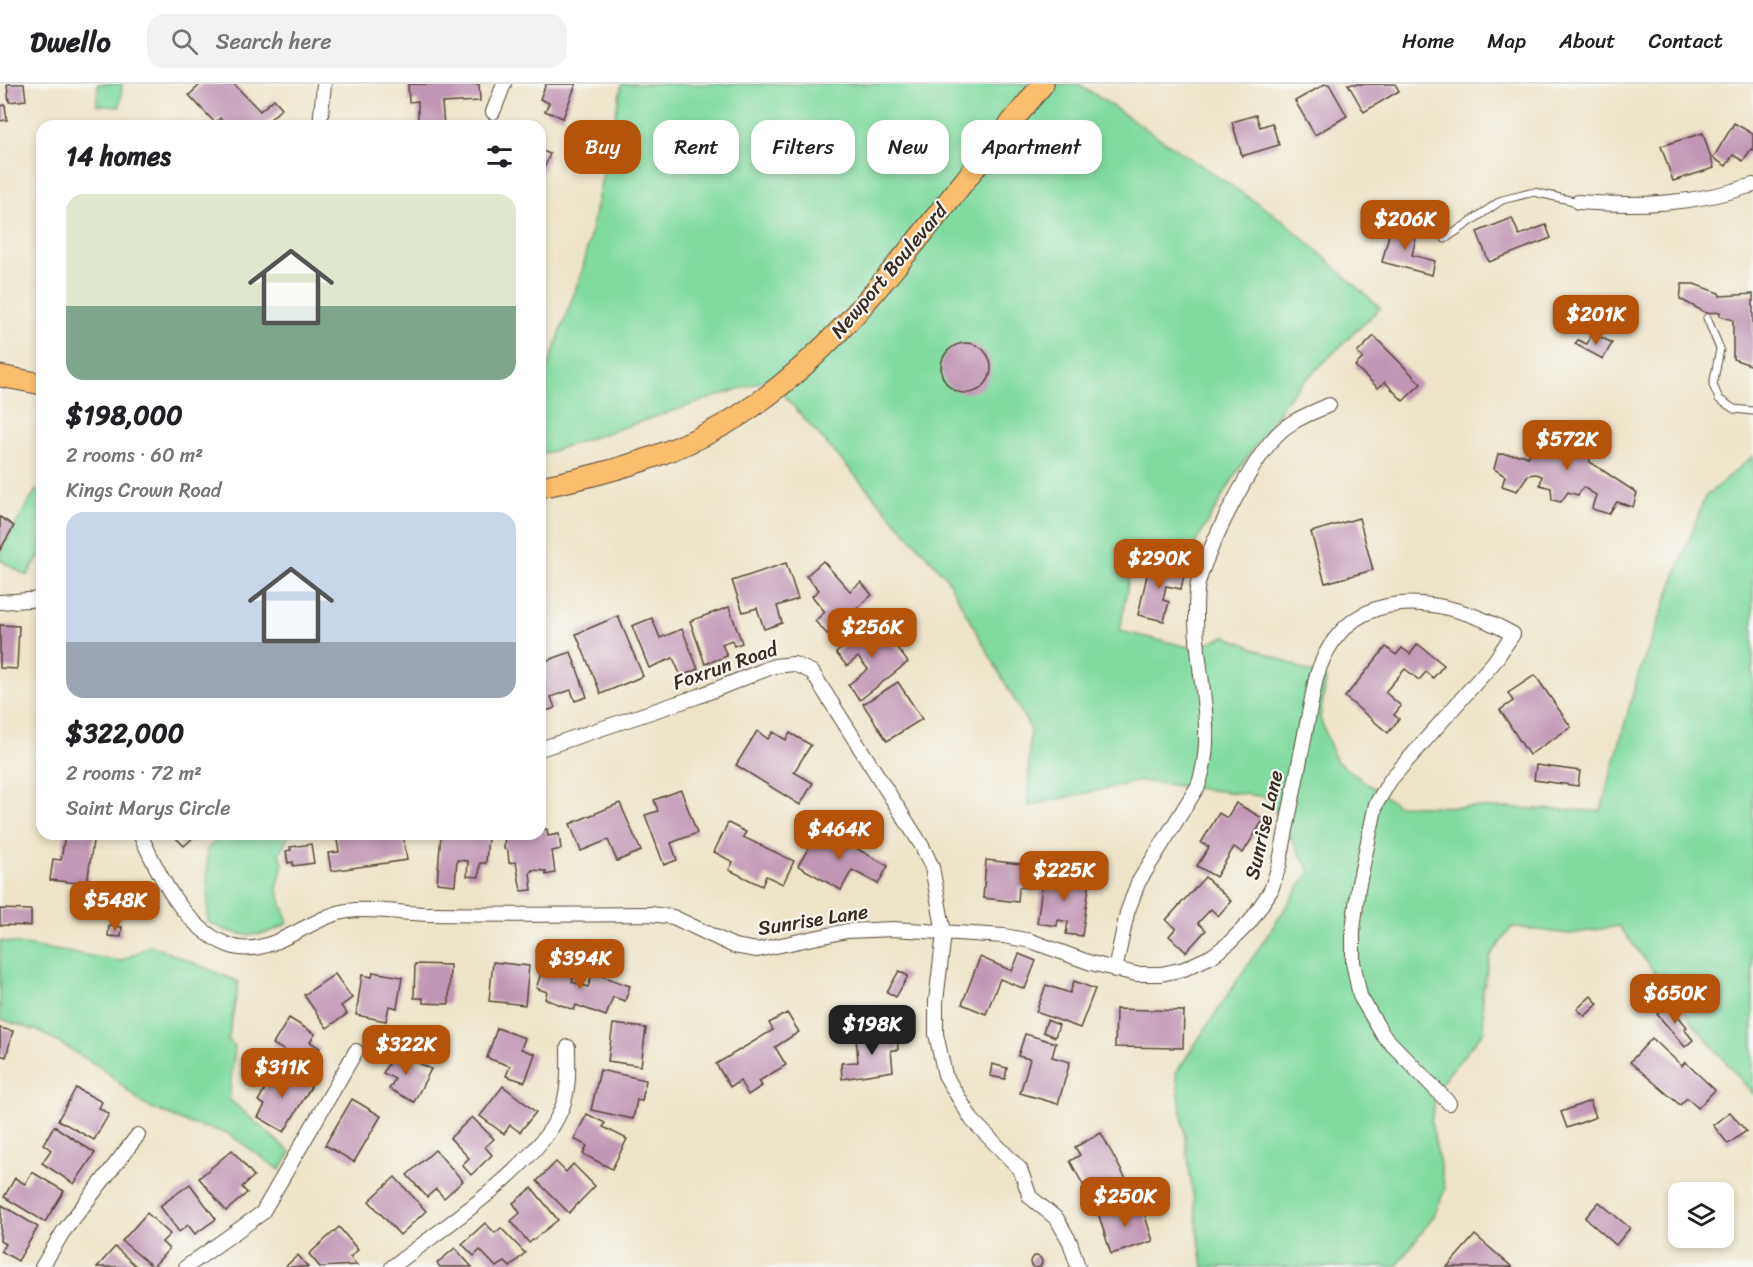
<!DOCTYPE html>
<html lang="en">
<head>
<meta charset="utf-8">
<style>
  :root { --surface:#fff; --page:#f2f2f2; --text:#202124; --muted:#757577; --line:#e0e0e0; --accent:#b45309 }
  body { margin:0; font-family:Sriracha,sans-serif; background:var(--page); color:var(--text); height:100vh; display:flex; flex-direction:column; font-size:22px; white-space:nowrap }
  * { box-sizing:border-box; margin:0 }
  p { font-size:20px; color:var(--muted) }
  .icon { flex:none; width:33px; height:33px; fill:none; stroke:currentColor; stroke-width:2; stroke-linecap:round; stroke-linejoin:round }
  .map { position:relative; flex:1; overflow:hidden }
  .sheet { position:absolute; left:36px; top:36px; width:510px; height:720px; display:flex; flex-direction:column; background:var(--surface); border-radius:18px; box-shadow:0 3px 9px #0003 }
  .sheet>* { flex:none }
  .hud { position:absolute; left:564px; top:36px; width:570px; height:54px; display:flex; gap:12px }
  .controls { position:absolute; left:1668px; top:1098px; display:grid; gap:12px }
  .controls a { display:grid; place-items:center; width:66px; height:66px; border-radius:12px; background:var(--surface); box-shadow:0 3px 9px #0003; font-size:30px }
  .price { position:absolute; translate:-50% -51px; padding:0 14px; border-radius:12px; background:var(--accent); color:#fff; font-size:20px; line-height:39px; filter:drop-shadow(0 2px 3px #0008) }
  .price::after { content:''; position:absolute; left:50%; top:36px; width:18px; height:14px; margin-left:-9px; background:inherit; clip-path:polygon(0 0,100% 0,50% 100%) }
  .price.active { background:#222; color:#fff }
  ul { padding:0; list-style:none }
  li { display:grid; align-content:center; gap:12px; height:318px; padding:0 30px }
  li span { display:grid; place-items:center; height:186px; border-radius:18px; color:#555 }
  li>.icon { margin-inline-start:auto }
  span .icon { width:108px; height:108px; fill:#fffc; stroke-width:1 }
  li b { font-size:26px }
  h2 { display:flex; justify-content:space-between; align-items:center; height:72px; padding:0 30px; font-size:26px }
  .tag { padding:0 21px; border-radius:18px; background:var(--surface); box-shadow:0 3px 9px #0003; font-size:21px; line-height:54px }
  .tag.active { background:var(--accent); color:#fff }
  header { display:flex; align-items:center; gap:36px; box-sizing:border-box; height:84px; padding:0 30px; background:var(--surface); border-bottom:2px solid var(--line) }
  header strong { font-size:28px }
  nav { display:flex; gap:33px; margin-inline-start:auto; font-size:21px }
  .search { width:420px; height:54px; background:var(--page); display:flex; align-items:center; gap:15px; box-sizing:border-box; padding:0 21px; border-radius:18px; color:var(--muted); font-size:22px }
  .map>svg:first-child { display:block }
  .green { fill:#81dba1; stroke:#5e8260; stroke-width:1.5 }
  .building { fill:#c096b4 }
  .lines { fill:none; stroke-linecap:round; stroke-linejoin:round }
  .service-casing { stroke:#564638; stroke-width:9 }
  .minor-casing { stroke:#564638; stroke-width:16 }
  .primary-casing { stroke:#564638; stroke-width:23 }
  .service { stroke:#fff; stroke-width:7 }
  .minor { stroke:#fff; stroke-width:14 }
  .primary { stroke:#fbbd6e; stroke-width:21 }
  .labels { text-anchor:middle; dominant-baseline:central; stroke-width:4.5; stroke-linejoin:round; paint-order:stroke }
  .street-label { font-size:20px; fill:#3b2a1e; stroke:#f6f6f2 }
</style>
</head>
<body>
<header>
<strong>Dwello</strong>
<div class="search"><svg class="icon" aria-label="search" viewBox="0 0 24 24"><circle cx="10" cy="10" r="6"/><path d="M15 15l6 6"/></svg>Search here</div>
<nav><a>Home</a><a>Map</a><a>About</a><a>Contact</a></nav>
</header>
<div class="map">
<svg width="1753" height="1183" viewBox="0 0 1753 1183">
  <rect width="100%" height="100%" fill="#f6f6f2"/>
  <filter id="ink" filterUnits="userSpaceOnUse"><feTurbulence type="fractalNoise" baseFrequency=".0167" numOctaves="2"/><feDisplacementMap in="SourceGraphic" scale="12" xChannelSelector="R" yChannelSelector="G"/><feConvolveMatrix kernelMatrix="1 2 1 2 8 2 1 2 1" color-interpolation-filters="sRGB"/></filter>
  <filter id="wash" filterUnits="userSpaceOnUse"><feTurbulence type="fractalNoise" baseFrequency=".008" numOctaves="4" result="noise"/><feDisplacementMap in="SourceGraphic" scale="24" xChannelSelector="R" yChannelSelector="G"/><feGaussianBlur stdDeviation="1.35" result="paint"/><feColorMatrix in="noise" values="0 0 0 0 0 0 0 0 0 0 0 0 0 0 0 0 0 1.4 0 .05"/><feComposite in="paint" operator="in"/></filter>
  <g filter="url(#wash)">
    <rect width="100%" height="100%" fill="#eee4c9"/>
    <g class="green">
      <polygon points="98,0 122,0 120,23 97,21"/>
      <polygon points="622,0 1079,0 1284,137 1380,224 1290,311 1237,388 1185,477 1133,470 1120,547 1193,564 1226,552 1326,595 1320,634 1336,677 1397,721 1601,727 1637,595 1705,413 1753,372 1753,1010 1698,945 1619,842 1570,850 1512,843 1491,871 1482,911 1484,947 1437,1004 1431,1038 1445,1105 1434,1132 1396,1183 1203,1183 1176,989 1310,787 1267,713 1140,697 1028,722 1030,644 946,493 769,295 540,371 540,306 583,184"/>
      <polygon points="36,406 42,409 42,473 39,472 27,492 0,476 0,468"/>
      <path d="M223 750H290L279 769 283 779 277 804 288 839C260 857 236 853 208 838L207 765Z"/>
      <polygon points="0,857 121,877 151,861 239,898 228,956 235,962 229,1015 291,1069 280,1086 227,1049 187,1039 143,1020 102,984 41,948 0,935"/>
    </g>
    <g id="blocks">
      <g class="building">
        <polygon points="7,0 24,0 26,16 9,18"/>
        <polygon points="201,0 234,0 260,27 274,15 282,24 263,42 227,42 220,34 215,39 189,11"/>
        <polygon points="408,0 479,0 480,17 442,19 444,42 418,42 418,17 409,18"/>
        <polygon points="546,0 576,0 563,34 545,27 549,19 540,15"/>
        <polygon points="1325,0 1329,0 1347,32 1315,51 1295,17"/>
        <polygon points="1348,0 1395,0 1399,7 1364,28"/>
        <polygon points="5,21 7,36 0,37 0,22"/>
        <polygon points="1256,31 1260,43 1272,39 1279,61 1242,72 1232,38"/>
        <polygon points="1734,39 1753,50 1753,66 1751,65 1743,77 1733,71 1726,82 1713,74"/>
        <polygon points="1703,49 1714,84 1673,97 1661,62"/>
        <polygon points="540,66 550,70 540,94"/>
        <polygon points="1512,134 1519,151 1546,141 1551,154 1489,178 1477,148"/>
        <polygon points="1392,139 1418,146 1412,171 1435,177 1432,191 1382,178"/>
        <polygon points="1682,200 1694,200 1719,209 1720,212 1753,210 1753,282 1733,275 1733,236 1720,232 1720,228 1706,229 1680,215"/>
        <polygon points="1593,249 1612,259 1603,275 1575,260 1578,256 1587,260"/>
        <polygon points="1374,252 1421,300 1403,317 1385,298 1378,304 1355,282 1363,274 1357,269"/>
        <circle cx="966" cy="284" r="25"/>
        <polygon points="1575,339 1587,346 1590,378 1637,409 1633,423 1617,418 1609,430 1595,426 1592,424 1596,411 1583,403 1578,411 1568,408 1561,418 1552,416 1551,404 1540,401 1542,392 1536,390 1528,391 1517,407 1502,402 1505,392 1494,385 1498,370 1523,371 1528,373 1533,366 1545,369 1565,340"/>
        <polygon points="0,433 14,442 0,466"/>
        <polygon points="1359,434 1373,486 1325,499 1311,448"/>
        <polygon points="823,477 850,507 861,498 872,511 827,550 815,537 825,528 812,512 819,506 806,492"/>
        <polygon points="1150,478 1185,487 1181,505 1166,502 1163,516 1169,518 1164,537 1138,531"/>
        <polygon points="786,479 798,515 777,522 782,539 764,545 757,524 743,528 732,497"/>
        <polygon points="729,523 742,559 734,562 732,556 722,560 727,572 705,580 690,537"/>
        <polygon points="618,532 643,592 601,610 576,550"/>
        <polygon points="652,534 660,554 682,545 698,585 681,592 673,574 649,584 632,542"/>
        <polygon points="876,537 908,578 860,616 848,601 868,585 858,573 847,582 836,569"/>
        <polygon points="0,541 19,542 17,585 0,584"/>
        <polygon points="1418,560 1444,581 1433,594 1426,588 1419,596 1405,585 1385,608 1401,622 1394,631 1399,635 1388,649 1345,613 1386,563 1396,571 1402,564 1410,570"/>
        <polygon points="571,568 587,613 575,617 571,606 551,613 555,624 540,629 540,579"/>
        <polygon points="1535,591 1571,643 1529,671 1500,626 1513,617 1508,609"/>
        <polygon points="898,598 922,635 887,657 863,620"/>
        <polygon points="757,647 768,655 773,648 786,656 790,649 811,661 794,688 813,699 800,721 736,681"/>
        <polygon points="1536,681 1580,687 1578,702 1534,696"/>
        <polygon points="681,706 697,749 671,759 677,776 664,781 645,731 658,727 654,716"/>
        <polygon points="620,719 641,767 617,777 608,756 581,767 570,740"/>
        <polygon points="1236,719 1264,735 1243,769 1234,763 1216,793 1197,782 1209,763 1201,759 1219,729 1227,734"/>
        <polygon points="728,739 746,748 743,753 794,777 783,800 766,792 762,802 729,786 733,778 714,768"/>
        <polygon points="820,744 888,782 878,800 852,786 841,806 798,782"/>
        <polygon points="547,745 548,752 559,750 561,765 552,767 555,789 546,791 546,787 532,786 530,789 532,806 521,807 516,778 509,779 508,767 504,765 505,750 540,750 540,746"/>
        <polygon points="65,750 94,750 87,800 50,796 53,775 61,776"/>
        <polygon points="172,750 197,750 184,762"/>
        <polygon points="336,750 403,750 407,776 331,787 328,769 339,768"/>
        <polygon points="441,750 488,752 486,779 480,779 479,793 467,792 468,777 457,776 455,801 437,799"/>
        <polygon points="311,760 314,779 293,782 293,778 288,779 286,767 291,766 290,763"/>
        <polygon points="986,776 1030,781 1028,804 1019,803 1018,818 983,814"/>
        <polygon points="1044,789 1090,796 1082,852 1066,850 1068,838 1058,836 1057,842 1037,839"/>
        <polygon points="1205,793 1231,817 1218,832 1211,825 1198,839 1206,846 1186,868 1169,852 1176,844 1166,836"/>
        <polygon points="0,825 31,826 31,842 0,841"/>
        <polygon points="109,842 122,843 121,853 108,852"/>
        <polygon points="1019,870 1036,877 1025,905 1000,895 986,930 962,920 980,873 1012,887"/>
        <polygon points="493,878 529,882 525,921 489,917"/>
        <polygon points="545,878 575,888 572,898 588,903 593,889 630,902 625,917 613,913 606,932 576,921 574,926 545,915 547,908 536,904"/>
        <polygon points="415,880 450,881 449,920 423,919 423,914 414,914"/>
        <polygon points="899,887 908,892 896,913 887,908"/>
        <polygon points="373,888 402,893 397,924 389,922 386,937 356,931 362,891 372,893"/>
        <polygon points="335,890 352,914 341,922 347,930 327,944 304,911"/>
        <polygon points="1074,897 1095,905 1080,944 1036,928 1046,901 1070,909"/>
        <polygon points="1591,912 1598,920 1585,932 1577,925"/>
        <polygon points="1669,921 1687,943 1684,945 1693,956 1685,963 1657,930"/>
        <polygon points="1116,925 1184,927 1183,964 1115,963"/>
        <polygon points="787,929 799,948 775,963 786,981 759,997 762,1002 748,1011 740,997 730,1003 716,980 773,946 769,939"/>
        <polygon points="289,934 315,950 310,958 320,964 305,990 289,980 294,972 273,960"/>
        <polygon points="1047,936 1059,941 1055,953 1043,948"/>
        <polygon points="613,940 646,944 641,982 608,977"/>
        <polygon points="0,944 13,947 6,973 0,971"/>
        <polygon points="497,944 525,954 521,965 535,970 525,998 506,992 510,982 487,974"/>
        <polygon points="897,950 898,966 891,966 893,987 842,995 841,979 858,978 856,953"/>
        <polygon points="1025,950 1056,959 1052,973 1070,978 1058,1020 1020,1009 1030,975 1018,972"/>
        <polygon points="1652,954 1682,982 1685,978 1715,1006 1698,1024 1687,1014 1680,1021 1630,978"/>
        <polygon points="395,967 431,985 414,1018 389,1005 395,995 383,989"/>
        <polygon points="992,980 1007,984 1005,995 990,992"/>
        <polygon points="278,983 311,1003 284,1048 258,1033 265,1021 258,1017"/>
        <polygon points="600,986 646,996 642,1017 637,1016 633,1035 591,1026"/>
        <polygon points="503,1002 536,1028 520,1048 510,1041 504,1050 480,1032"/>
        <polygon points="76,1004 102,1018 99,1024 109,1030 94,1056 58,1036"/>
        <polygon points="352,1015 381,1032 354,1078 325,1061"/>
        <polygon points="1590,1017 1596,1033 1567,1044 1561,1028"/>
        <polygon points="1730,1028 1746,1047 1728,1060 1713,1041"/>
        <polygon points="587,1030 605,1039 603,1043 627,1055 612,1085 583,1070 587,1062 574,1055"/>
        <polygon points="472,1033 494,1055 485,1063 492,1071 471,1091 462,1081 469,1074 450,1054"/>
        <polygon points="54,1042 95,1069 74,1100 42,1079 51,1066 43,1060"/>
        <polygon points="1101,1049 1128,1099 1099,1115 1093,1103 1086,1106 1070,1077 1080,1071 1075,1063"/>
        <polygon points="232,1066 254,1092 242,1103 247,1109 226,1127 199,1094"/>
        <polygon points="435,1066 463,1097 444,1114 436,1105 427,1113 407,1091"/>
        <polygon points="556,1078 566,1088 573,1080 595,1102 569,1129 537,1097"/>
        <polygon points="32,1088 64,1107 45,1138 4,1113 15,1094 25,1100"/>
        <polygon points="395,1093 426,1127 400,1151 369,1117"/>
        <polygon points="190,1100 216,1135 195,1150 188,1141 179,1148 160,1122"/>
        <polygon points="532,1104 558,1136 529,1159 511,1137 520,1129 513,1119"/>
        <polygon points="1599,1118 1630,1144 1616,1161 1585,1134"/>
        <polygon points="2,1121 38,1143 18,1177 1,1167 5,1160 0,1157"/>
        <polygon points="1123,1121 1126,1128 1142,1123 1153,1157 1111,1170 1098,1129"/>
        <polygon points="147,1129 170,1150 162,1158 169,1165 153,1183 122,1157"/>
        <polygon points="485,1139 495,1149 501,1144 525,1169 510,1183 505,1178 496,1183 480,1166 474,1172 462,1160"/>
        <polygon points="339,1143 358,1166 350,1173 357,1181 320,1183 309,1170"/>
        <polygon points="1475,1151 1512,1183 1447,1183"/>
        <polygon points="115,1163 137,1183 97,1183"/>
        <polygon points="455,1164 472,1183 440,1183 437,1179"/>
        <polygon points="298,1171 308,1183 285,1183"/>
        <circle cx="1036" cy="1178" r="6"/>
      </g>
    </g>
  </g>
  <g filter="url(#ink)">
    <use href="#blocks" fill-opacity="0" stroke="#564638" stroke-width="1.5"/>
    <g class="lines">
      <g class="service-casing">
        <g id="service">
          <polyline points="1445,155 1502,116 1534,108 1578,118"/>
          <polyline points="1707,234 1720,265 1713,301 1719,315 1734,325 1753,327"/>
        </g>
      </g>
      <g class="minor-casing">
        <g id="minor">
          <polyline points="493,28 504,0"/>
          <polyline points="320,42 324,0"/>
          <path d="M1578 118C1639 123 1695 120 1753 101"/>
          <polyline points="0,518 42,515"/>
          <polyline points="540,665 699,612 774,582 794,580 812,588 922,762 932,783 944,849 936,917 936,950 945,991 972,1036 1020,1085 1030,1113 1057,1135 1070,1158 1078,1183"/>
          <path d="M140 750C159 791 183 843 228 861 268 877 309 833 347 827 374 823 402 830 429 830 503 831 577 831 651 830L673 833 734 862 757 866 847 847 893 845 1004 852 1031 857 1091 879 1136 890H1161L1184 885 1212 872 1229 859 1250 838 1271 806 1279 782 1316 594C1345 497 1440 509 1513 550L1494 578 1391 695 1376 720 1358 804 1353 847V878L1360 912 1383 951 1449 1019"/>
          <path d="M1115 886 1127 829 1138 799 1198 702C1218 647 1195 587 1196 530 1196 520 1196 508 1198 499 1209 462 1249 382 1274 354 1288 337 1310 330 1329 321"/>
          <polyline points="42,1183 63,1148 138,1051"/>
          <polyline points="186,1183 262,1129 356,967"/>
          <path d="M392 1183C441 1145 538 1082 561 1026 570 1006 568 984 568 963"/>
        </g>
      </g>
      <g class="primary-casing">
        <g id="primary">
          <polyline points="0,292 42,300"/>
          <path d="M540 403C617 388 695 365 759 318 824 271 873 211 923 149 963 99 1002 49 1043 0"/>
        </g>
      </g>
      <use href="#service" class="service"/>
      <use href="#minor" class="minor"/>
      <use href="#primary" class="primary"/>
    </g>
  </g>
  <g class="labels">
    <g class="street-label">
      <text transform="translate(889 187) rotate(-50)">Newport Boulevard</text>
      <text transform="translate(725 582) rotate(-19)">Foxrun Road</text>
      <text transform="translate(1264 741) rotate(-77)">Sunrise Lane</text>
      <text transform="translate(813 836) rotate(-9)">Sunrise Lane</text>
    </g>
  </g>
</svg>
<div class="controls">
<a><svg class="icon" aria-label="layers" viewBox="0 0 24 24"><path d="M12 4l9 5-9 5-9-5zM3 14l9 5 9-5"/></svg></a>
</div>
<b class="price" style="left:1405px;top:167px">$206K</b>
<b class="price" style="left:1596px;top:262px">$201K</b>
<b class="price" style="left:1567px;top:387px">$572K</b>
<b class="price" style="left:1159px;top:506px">$290K</b>
<b class="price" style="left:872px;top:575px">$256K</b>
<b class="price" style="left:839px;top:777px">$464K</b>
<b class="price" style="left:1064px;top:818px">$225K</b>
<b class="price" style="left:115px;top:848px">$548K</b>
<b class="price" style="left:580px;top:906px">$394K</b>
<b class="price" style="left:1675px;top:941px">$650K</b>
<b class="price active" style="left:872px;top:972px">$198K</b>
<b class="price" style="left:406px;top:992px">$322K</b>
<b class="price" style="left:282px;top:1015px">$311K</b>
<b class="price" style="left:1125px;top:1144px">$250K</b>
<div class="hud">
<a class="tag active">Buy</a>
<a class="tag">Rent</a>
<a class="tag">Filters</a>
<a class="tag">New</a>
<a class="tag">Apartment</a>
</div>
<section class="sheet">
<h2>14 homes<svg class="icon" aria-label="filters" viewBox="0 0 24 24"><path d="M4 7h16M4 17h16"/><circle cx="9" cy="7" r="2"/><circle cx="15" cy="17" r="2"/></svg></h2>
<ul>
<li><span style="background:linear-gradient(#dfe7d0 60%,#7fa58c 0)"><svg class="icon" aria-label="home" viewBox="0 0 24 24"><path d="M3 11l9-7 9 7M6 9v11h12V9"/></svg></span><div><b>$198,000</b><p>2 rooms · 60 m²</p><p>Kings Crown Road</p></div></li>
<li><span style="background:linear-gradient(#c9d6e8 70%,#9aa5b1 0)"><svg class="icon" aria-label="home" viewBox="0 0 24 24"><path d="M3 11l9-7 9 7M6 9v11h12V9"/></svg></span><div><b>$322,000</b><p>2 rooms · 72 m²</p><p>Saint Marys Circle</p></div></li>
</ul>
</section>
</div>
</body>
</html>
